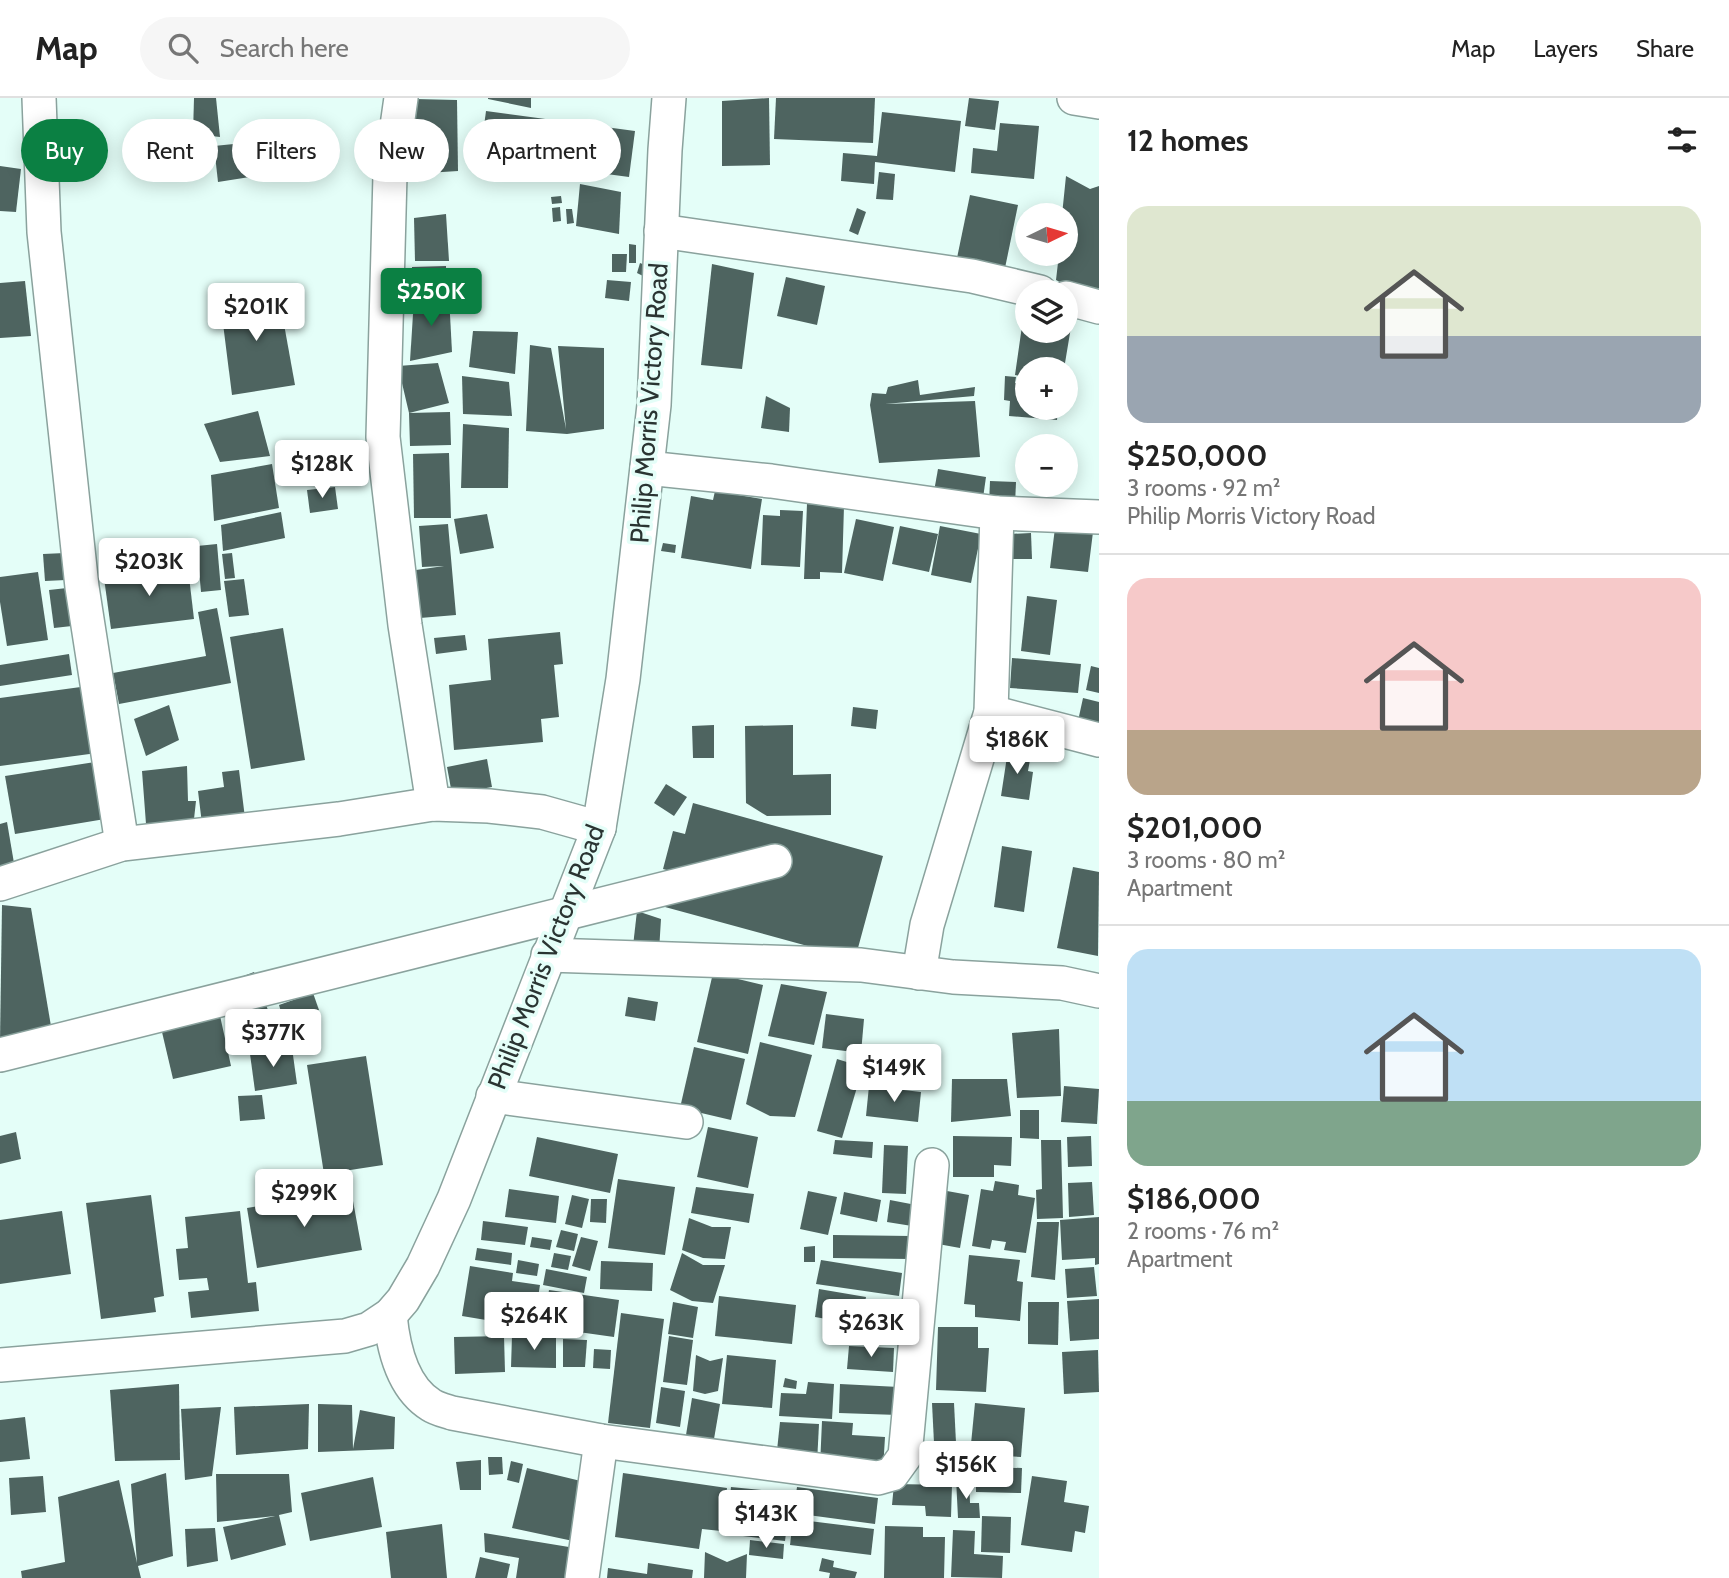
<!DOCTYPE html>
<html lang="en">
<head>
<meta charset="utf-8">
<style>
  :root { --surface:#fff; --page:#f6f6f6; --text:#222; --muted:#767676; --line:#e0e0e0; --accent:#0b8043 }
  body { margin:0; font-family:Cabin,sans-serif; background:var(--page); color:var(--text); height:100vh; display:flex; flex-direction:column; font-size:26px; white-space:nowrap }
  * { box-sizing:border-box; margin:0 }
  p { font-size:23px; color:var(--muted) }
  .icon { flex:none; width:38px; height:38px; fill:none; stroke:currentColor; stroke-width:2; stroke-linecap:round; stroke-linejoin:round }
  .map { position:relative; flex:1; overflow:hidden }
  .sheet { display:flex; flex-direction:column; background:var(--surface); width:630px }
  .sheet>* { flex:none }
  .banner { position:absolute; left:21px; top:21px; width:665px; height:63px; display:flex; gap:14px }
  .needle { width:46px; rotate:85deg }
  .fabs { position:absolute; left:1015px; top:105px; display:grid; gap:14px }
  .fabs a { display:grid; place-items:center; width:63px; height:63px; border-radius:50%; background:var(--surface); box-shadow:0 4px 18px #0003; font-size:35px }
  .price { position:absolute; translate:-50% -60px; padding:0 16px; border-radius:7px; background:#fff; color:#222; font-size:23px; line-height:46px; filter:drop-shadow(0 2px 4px #0008) }
  .price::after { content:''; position:absolute; left:50%; top:42px; width:21px; height:16px; margin-left:-10px; background:inherit; clip-path:polygon(0 0,100% 0,50% 100%) }
  .price.selected { background:var(--accent); color:#fff }
  ul { padding:0; list-style:none }
  li { display:grid; align-content:center; gap:14px; height:371px; padding:0 28px }
  li+li { border-top:2px solid var(--line) }
  li span { display:grid; place-items:center; height:217px; border-radius:21px; color:#555 }
  li>.icon { margin-inline-start:auto }
  span .icon { width:126px; height:126px; fill:#fffc; stroke-width:1 }
  li b { font-size:30px }
  h2 { display:flex; justify-content:space-between; align-items:center; height:84px; padding:0 28px; font-size:30px }
  .chip { padding:0 24px; border-radius:32px; background:var(--surface); box-shadow:0 4px 18px #0003; font-size:24px; line-height:63px }
  .chip.selected { background:var(--accent); color:#fff }
  header { display:flex; align-items:center; gap:42px; box-sizing:border-box; height:98px; padding:0 35px; background:var(--surface); border-bottom:2px solid var(--line) }
  header strong { font-size:33px }
  nav { display:flex; gap:38px; margin-inline-start:auto; font-size:24px }
  .search { width:490px; height:63px; background:var(--page); display:flex; align-items:center; gap:18px; box-sizing:border-box; padding:0 24px; border-radius:38px; color:var(--muted); font-size:26px }
  main { display:flex; flex:1; min-height:0 }
  .map>svg:first-child { display:block }
  .building { fill:#4e6460 }
  .lines { fill:none; stroke-linecap:round; stroke-linejoin:round }
  .street-casing { stroke:#8aa29d; stroke-width:36 }
  .street { stroke:#fff; stroke-width:33 }
  .labels { text-anchor:middle; dominant-baseline:central; stroke-width:7; stroke-linejoin:round; paint-order:stroke }
  .street-label { font-size:26px; fill:#2a3432; stroke:#e4fef8 }
</style>
</head>
<body>
<header>
<strong>Map</strong>
<div class="search"><svg class="icon" aria-label="search" viewBox="0 0 24 24"><circle cx="10" cy="10" r="6"/><path d="M15 15l6 6"/></svg>Search here</div>
<nav><a>Map</a><a>Layers</a><a>Share</a></nav>
</header>
<main>
<div class="map">
<svg width="1099" height="1480" viewBox="0 0 1099 1480">
  <rect width="100%" height="100%" fill="#e4fef8"/>
  <g class="building">
    <polygon points="194,0 216,0 220,39 193,36"/>
    <polygon points="488,0 531,0 531,10 488,1"/>
    <polygon points="769,0 770,67 722,68 722,3"/>
    <polygon points="776,0 875,0 873,45 774,41"/>
    <polygon points="969,0 999,3 995,32 965,28"/>
    <polygon points="415,1 457,2 458,73 411,76"/>
    <polygon points="486,13 635,33 629,79 480,59"/>
    <polygon points="882,14 961,23 955,74 875,64 874,86 841,83 843,55 877,58"/>
    <polygon points="1000,25 1039,28 1034,81 971,75 973,50 997,53"/>
    <polygon points="301,39 306,70 218,84 214,48"/>
    <polygon points="0,68 21,71 16,114 0,113"/>
    <polygon points="879,74 895,76 893,102 876,101"/>
    <polygon points="1066,78 1090,91 1099,88 1099,190 1084,196 1056,182 1059,156 1066,156 1066,117 1062,117"/>
    <polygon points="580,86 621,94 619,136 576,128"/>
    <polygon points="970,97 1018,107 1005,170 957,160"/>
    <polygon points="561,98 562,105 552,106 551,99"/>
    <polygon points="560,109 561,123 553,124 552,110"/>
    <polygon points="857,110 866,114 858,137 849,133"/>
    <polygon points="566,111 572,111 574,125 567,126"/>
    <polygon points="446,116 449,163 415,163 414,120"/>
    <polygon points="629,146 636,147 636,165 629,165"/>
    <polygon points="612,156 627,156 626,174 612,174"/>
    <polygon points="640,165 650,169 645,179 637,175"/>
    <polygon points="712,166 754,175 742,271 701,267"/>
    <polygon points="446,168 446,188 412,190 412,169"/>
    <polygon points="786,179 825,188 817,227 777,218"/>
    <polygon points="607,182 631,184 629,203 605,200"/>
    <polygon points="25,183 31,238 0,240 0,185"/>
    <polygon points="278,193 295,287 232,297 220,202"/>
    <polygon points="449,198 452,254 410,263 414,201"/>
    <polygon points="1023,221 1027,222 1027,233 1066,233 1066,228 1071,229 1064,271 1027,271 1027,279 1015,277"/>
    <polygon points="473,233 518,234 515,276 469,269"/>
    <polygon points="530,247 551,250 566,331 558,248 604,250 604,331 567,336 526,333"/>
    <polygon points="438,265 449,305 409,315 450,314 451,347 410,348 409,315 398,268"/>
    <polygon points="462,278 509,284 512,318 463,316"/>
    <polygon points="1005,278 1016,279 1015,285 1027,286 1027,310 1058,310 1057,322 1009,318 1010,303 1004,302"/>
    <polygon points="918,282 920,297 975,289 974,298 885,306 975,303 980,359 879,365 870,307 872,295 886,296 888,289"/>
    <polygon points="766,298 790,310 789,334 761,330"/>
    <polygon points="258,313 270,358 220,364 204,326"/>
    <polygon points="463,326 509,330 508,390 461,390"/>
    <polygon points="449,355 451,420 414,420 413,356"/>
    <polygon points="272,366 279,410 214,423 211,377"/>
    <polygon points="938,371 986,379 982,407 933,399"/>
    <polygon points="990,383 1016,384 1015,407 989,406"/>
    <polygon points="335,389 338,411 310,415 307,392"/>
    <polygon points="715,393 762,401 751,471 681,460 691,398 713,402"/>
    <polygon points="807,406 844,408 842,475 820,474 820,481 804,481"/>
    <polygon points="780,412 803,413 800,469 761,467 763,417 780,418"/>
    <polygon points="281,414 285,440 223,453 221,427"/>
    <polygon points="487,416 494,450 460,456 454,421"/>
    <polygon points="856,421 894,429 883,483 844,475"/>
    <polygon points="448,426 456,517 420,520 416,472 444,468 422,469 419,428"/>
    <polygon points="900,428 938,436 929,474 892,466"/>
    <polygon points="940,428 981,436 971,485 931,477"/>
    <polygon points="1055,430 1093,434 1088,474 1050,470"/>
    <polygon points="1031,435 1032,461 1010,461 1009,436"/>
    <polygon points="663,445 676,447 675,455 661,453"/>
    <polygon points="217,446 221,492 201,494 197,448"/>
    <polygon points="65,455 66,482 45,483 43,456"/>
    <polygon points="232,455 235,480 225,481 222,456"/>
    <polygon points="188,470 194,521 111,531 104,480"/>
    <polygon points="38,474 48,542 7,548 0,504 0,479"/>
    <polygon points="244,481 249,517 229,519 224,483"/>
    <polygon points="67,490 72,528 54,530 49,492"/>
    <polygon points="1027,498 1057,502 1050,557 1021,553"/>
    <polygon points="217,510 231,585 119,606 113,575 206,558 198,514"/>
    <polygon points="283,530 305,662 251,671 230,539"/>
    <polygon points="560,534 563,566 554,567 559,619 541,621 543,644 454,652 449,587 491,582 488,541"/>
    <polygon points="465,537 467,552 436,556 434,540"/>
    <polygon points="69,556 72,577 0,588 0,567"/>
    <polygon points="1012,560 1081,566 1078,595 1010,590"/>
    <polygon points="1091,568 1099,570 1099,595 1086,592"/>
    <polygon points="88,588 97,655 0,668 0,600"/>
    <polygon points="1083,600 1099,604 1099,628 1078,623"/>
    <polygon points="169,607 179,642 146,658 134,621"/>
    <polygon points="853,609 878,612 876,631 851,628"/>
    <polygon points="714,627 714,660 693,660 692,628"/>
    <polygon points="793,627 793,677 831,676 831,717 767,718 746,705 745,628"/>
    <polygon points="1008,652 1031,656 1028,673 1033,674 1029,702 1001,698"/>
    <polygon points="487,661 492,689 452,696 447,669"/>
    <polygon points="95,664 105,721 15,736 5,678"/>
    <polygon points="187,668 188,703 196,703 194,721 146,726 142,673"/>
    <polygon points="239,672 245,720 202,726 198,693 224,689 222,674"/>
    <polygon points="666,686 687,699 674,718 654,705"/>
    <polygon points="693,705 883,758 855,861 665,809 674,774 663,771 673,733 685,736"/>
    <polygon points="7,724 15,771 0,776 0,726"/>
    <polygon points="1002,748 1032,753 1024,814 994,809"/>
    <polygon points="1073,769 1099,774 1098,858 1057,850"/>
    <polygon points="2,807 31,810 52,934 0,943"/>
    <polygon points="637,813 661,821 659,853 633,848"/>
    <polygon points="254,874 276,934 240,948 218,888"/>
    <polygon points="713,875 763,887 748,956 697,944"/>
    <polygon points="781,886 827,894 814,947 768,938"/>
    <polygon points="313,895 319,912 284,924 279,907"/>
    <polygon points="628,899 658,904 655,923 625,918"/>
    <polygon points="217,904 231,968 173,981 158,917"/>
    <polygon points="826,916 864,921 861,955 822,950"/>
    <polygon points="1059,931 1061,998 1017,1000 1012,935"/>
    <polygon points="760,944 812,957 795,1019 770,1018 746,1006"/>
    <polygon points="694,949 745,961 731,1022 680,1010"/>
    <polygon points="292,950 297,986 255,993 250,956"/>
    <polygon points="366,958 383,1067 324,1076 307,967"/>
    <polygon points="837,961 863,969 842,1040 817,1033"/>
    <polygon points="952,981 1007,981 1011,1018 951,1024"/>
    <polygon points="869,988 921,994 918,1024 866,1018"/>
    <polygon points="1064,988 1099,991 1097,1026 1061,1024"/>
    <polygon points="262,997 265,1021 240,1023 238,998"/>
    <polygon points="1020,1012 1039,1012 1039,1041 1020,1040"/>
    <polygon points="708,1029 758,1039 748,1090 697,1079"/>
    <polygon points="16,1034 21,1061 0,1066 0,1038"/>
    <polygon points="953,1038 1012,1039 1011,1068 994,1067 994,1079 953,1079"/>
    <polygon points="1091,1038 1092,1068 1068,1069 1067,1039"/>
    <polygon points="537,1039 618,1056 610,1095 529,1078"/>
    <polygon points="835,1042 873,1044 872,1060 833,1056"/>
    <polygon points="1041,1042 1061,1042 1063,1120 1037,1121 1036,1092 1042,1091"/>
    <polygon points="884,1047 908,1048 906,1096 882,1095"/>
    <polygon points="618,1081 675,1089 665,1157 608,1150"/>
    <polygon points="995,1083 1019,1087 1018,1097 1035,1100 1026,1155 1004,1152 1006,1144 992,1142 990,1151 972,1148 981,1091 993,1093"/>
    <polygon points="1092,1084 1094,1117 1069,1119 1068,1085"/>
    <polygon points="696,1089 754,1096 749,1125 691,1115"/>
    <polygon points="509,1091 559,1098 556,1125 505,1119"/>
    <polygon points="351,1092 362,1152 257,1170 247,1110"/>
    <polygon points="808,1093 837,1099 828,1137 800,1131"/>
    <polygon points="947,1093 969,1097 960,1150 938,1146"/>
    <polygon points="844,1094 881,1102 877,1124 840,1116"/>
    <polygon points="151,1097 164,1198 154,1200 156,1214 101,1221 86,1105"/>
    <polygon points="572,1097 589,1101 582,1130 565,1126"/>
    <polygon points="591,1101 607,1101 606,1125 590,1124"/>
    <polygon points="890,1102 916,1107 912,1128 887,1124"/>
    <polygon points="62,1113 71,1176 0,1186 0,1122"/>
    <polygon points="240,1113 248,1185 256,1184 259,1213 191,1220 188,1194 209,1192 207,1180 179,1182 176,1151 188,1150 185,1119"/>
    <polygon points="1099,1119 1099,1166 1095,1167 1095,1160 1062,1162 1060,1122"/>
    <polygon points="689,1120 712,1129 731,1129 725,1161 703,1160 682,1152"/>
    <polygon points="483,1123 528,1129 525,1147 481,1142"/>
    <polygon points="1037,1124 1059,1124 1055,1182 1031,1179"/>
    <polygon points="561,1132 578,1136 574,1153 556,1149"/>
    <polygon points="833,1137 911,1138 910,1161 833,1160"/>
    <polygon points="532,1139 552,1142 550,1152 530,1149"/>
    <polygon points="581,1139 598,1143 590,1173 572,1168"/>
    <polygon points="815,1148 815,1164 804,1164 804,1149"/>
    <polygon points="477,1150 512,1155 511,1167 475,1162"/>
    <polygon points="554,1155 571,1158 568,1172 551,1169"/>
    <polygon points="682,1155 703,1167 725,1167 713,1205 692,1203 670,1192"/>
    <polygon points="969,1157 1020,1162 1017,1183 1023,1184 1020,1223 975,1219 975,1207 964,1206"/>
    <polygon points="518,1162 539,1166 537,1178 516,1175"/>
    <polygon points="821,1162 902,1175 899,1198 816,1186"/>
    <polygon points="601,1163 653,1165 652,1193 600,1191"/>
    <polygon points="470,1168 513,1175 512,1183 540,1187 533,1230 462,1218"/>
    <polygon points="1094,1169 1097,1198 1067,1200 1065,1171"/>
    <polygon points="546,1171 587,1179 584,1195 543,1187"/>
    <polygon points="819,1191 866,1199 861,1227 815,1219"/>
    <polygon points="549,1192 619,1202 614,1239 543,1229"/>
    <polygon points="719,1198 796,1207 792,1246 715,1238"/>
    <polygon points="1099,1201 1099,1241 1070,1243 1067,1203"/>
    <polygon points="673,1204 698,1209 693,1240 668,1236"/>
    <polygon points="1028,1204 1059,1204 1058,1247 1028,1246"/>
    <polygon points="621,1215 664,1221 650,1330 608,1325"/>
    <polygon points="938,1229 978,1229 978,1250 989,1250 986,1294 936,1292"/>
    <polygon points="512,1237 556,1238 556,1270 511,1269"/>
    <polygon points="504,1238 505,1274 455,1276 454,1239"/>
    <polygon points="669,1238 693,1242 687,1287 663,1284"/>
    <polygon points="563,1241 587,1242 585,1269 563,1269"/>
    <polygon points="849,1248 894,1250 893,1274 847,1271"/>
    <polygon points="594,1251 611,1252 610,1271 593,1270"/>
    <polygon points="1098,1252 1099,1294 1064,1296 1062,1254"/>
    <polygon points="696,1257 710,1263 723,1260 718,1293 705,1296 693,1293"/>
    <polygon points="727,1257 776,1262 772,1310 722,1306"/>
    <polygon points="785,1280 797,1283 796,1291 783,1289"/>
    <polygon points="808,1284 834,1286 832,1321 779,1318 781,1295 806,1296"/>
    <polygon points="179,1286 180,1362 115,1363 110,1292"/>
    <polygon points="840,1286 899,1289 898,1317 839,1315"/>
    <polygon points="661,1289 685,1293 680,1329 656,1325"/>
    <polygon points="692,1300 720,1306 714,1341 686,1337"/>
    <polygon points="932,1305 954,1305 956,1345 934,1345"/>
    <polygon points="975,1305 1025,1310 1021,1359 970,1356"/>
    <polygon points="309,1306 308,1351 236,1357 234,1309"/>
    <polygon points="318,1306 352,1307 353,1351 360,1312 395,1319 394,1351 318,1354"/>
    <polygon points="221,1309 212,1378 185,1382 181,1311"/>
    <polygon points="25,1319 30,1361 0,1364 0,1322"/>
    <polygon points="822,1323 853,1325 852,1337 885,1339 883,1372 820,1368"/>
    <polygon points="780,1324 819,1326 817,1365 776,1362"/>
    <polygon points="927,1350 960,1350 960,1373 928,1372"/>
    <polygon points="488,1359 502,1359 503,1376 489,1377"/>
    <polygon points="481,1362 481,1392 460,1392 456,1364"/>
    <polygon points="511,1363 523,1366 519,1385 507,1382"/>
    <polygon points="976,1369 1022,1370 1021,1395 976,1394"/>
    <polygon points="527,1370 585,1384 573,1443 512,1430"/>
    <polygon points="166,1375 173,1458 138,1468 141,1480 22,1480 21,1473 65,1464 58,1399 119,1382 137,1465 131,1386"/>
    <polygon points="623,1375 727,1390 721,1433 702,1431 699,1451 615,1439"/>
    <polygon points="216,1376 289,1376 292,1414 279,1417 286,1447 231,1462 223,1429 275,1418 217,1424"/>
    <polygon points="43,1378 46,1414 11,1417 9,1380"/>
    <polygon points="1032,1378 1067,1383 1064,1404 1089,1408 1085,1435 1075,1433 1072,1454 1021,1447"/>
    <polygon points="373,1379 382,1429 310,1443 301,1395"/>
    <polygon points="956,1380 969,1380 970,1405 979,1405 980,1420 958,1420"/>
    <polygon points="894,1386 952,1387 951,1419 926,1418 925,1408 892,1407"/>
    <polygon points="731,1389 791,1395 785,1443 726,1436"/>
    <polygon points="797,1389 878,1400 875,1426 793,1415"/>
    <polygon points="982,1418 1011,1419 1010,1455 981,1454"/>
    <polygon points="793,1421 874,1431 871,1457 790,1447"/>
    <polygon points="442,1426 447,1480 391,1480 386,1434"/>
    <polygon points="885,1428 923,1429 923,1439 945,1439 944,1480 884,1480"/>
    <polygon points="215,1430 218,1463 187,1469 185,1431"/>
    <polygon points="953,1432 975,1433 974,1456 1003,1458 1002,1480 951,1479"/>
    <polygon points="484,1435 575,1450 567,1480 516,1480 519,1460 485,1454"/>
    <polygon points="750,1442 784,1446 783,1461 749,1457"/>
    <polygon points="705,1454 727,1464 747,1456 746,1480 704,1480"/>
    <polygon points="480,1459 510,1466 507,1480 475,1480"/>
    <polygon points="822,1460 834,1463 833,1469 857,1474 855,1480 829,1480 830,1475 819,1473"/>
    <polygon points="648,1465 693,1472 692,1480 607,1480 608,1470 647,1476"/>
  </g>
  <g class="lines">
    <g class="street-casing">
      <g id="street">
        <polyline points="39,0 44,134 82,489 122,746"/>
        <polyline points="401,0 390,77 383,339 405,527 433,706"/>
        <polyline points="1074,0 1099,4"/>
        <polyline points="661,133 972,178 1040,194"/>
        <polyline points="1066,200 1099,209"/>
        <polyline points="647,370 771,383 997,415 1099,419"/>
        <polyline points="991,614 1099,642"/>
        <polyline points="0,786 122,746 339,721 433,706 489,708 542,714 599,730"/>
        <polyline points="548,857 861,867 953,879 1062,885 1099,893"/>
        <polyline points="919,875 927,827 991,614 997,415"/>
        <polyline points="0,957 775,763"/>
        <polyline points="493,998 686,1024"/>
        <path d="M390 1217C393 1248 402 1289 431 1307 437 1311 446 1313 452 1315L601 1343 878 1380 892 1376 905 1358 932 1067"/>
        <polyline points="0,1267 345,1238 369,1231 390,1217 403,1202 423,1168 454,1101 599,730 623,581 654,307 665,52 669,0"/>
        <polyline points="582,1480 601,1343"/>
      </g>
    </g>
    <use href="#street" class="street"/>
  </g>
  <g class="labels">
    <g class="street-label">
      <text transform="translate(649 305) rotate(-86)">Philip Morris Victory Road</text>
      <text transform="translate(546 859) rotate(-69)">Philip Morris Victory Road</text>
    </g>
  </g>
</svg>
<div class="fabs">
<a><svg class="needle" viewBox="-14 -14 28 28"><path d="M0-13l5 13h-10z" fill="#e53935"/><path d="M0 13l5-13h-10z" fill="#767676"/></svg></a>
<a><svg class="icon" aria-label="layers" viewBox="0 0 24 24"><path d="M12 4l9 5-9 5-9-5zM3 14l9 5 9-5"/></svg></a>
<a>+</a>
<a>−</a>
</div>
<b class="price selected" style="left:431px;top:230px">$250K</b>
<b class="price" style="left:256px;top:245px">$201K</b>
<b class="price" style="left:322px;top:402px">$128K</b>
<b class="price" style="left:149px;top:500px">$203K</b>
<b class="price" style="left:1017px;top:678px">$186K</b>
<b class="price" style="left:273px;top:971px">$377K</b>
<b class="price" style="left:894px;top:1006px">$149K</b>
<b class="price" style="left:304px;top:1131px">$299K</b>
<b class="price" style="left:534px;top:1254px">$264K</b>
<b class="price" style="left:871px;top:1261px">$263K</b>
<b class="price" style="left:966px;top:1403px">$156K</b>
<b class="price" style="left:766px;top:1452px">$143K</b>
<div class="banner">
<a class="chip selected">Buy</a>
<a class="chip">Rent</a>
<a class="chip">Filters</a>
<a class="chip">New</a>
<a class="chip">Apartment</a>
</div>
</div>
<section class="sheet">
<h2>12 homes<svg class="icon" aria-label="filters" viewBox="0 0 24 24"><path d="M4 7h16M4 17h16"/><circle cx="9" cy="7" r="2"/><circle cx="15" cy="17" r="2"/></svg></h2>
<ul>
<li><span style="background:linear-gradient(#dfe7d0 60%,#9aa5b1 0)"><svg class="icon" aria-label="home" viewBox="0 0 24 24"><path d="M3 11l9-7 9 7M6 9v11h12V9"/></svg></span><div><b>$250,000</b><p>3 rooms · 92 m²</p><p>Philip Morris Victory Road</p></div></li>
<li><span style="background:linear-gradient(#f6c9c9 70%,#b9a48a 0)"><svg class="icon" aria-label="home" viewBox="0 0 24 24"><path d="M3 11l9-7 9 7M6 9v11h12V9"/></svg></span><div><b>$201,000</b><p>3 rooms · 80 m²</p><p>Apartment</p></div></li>
<li><span style="background:linear-gradient(#bfe0f5 70%,#7fa58c 0)"><svg class="icon" aria-label="home" viewBox="0 0 24 24"><path d="M3 11l9-7 9 7M6 9v11h12V9"/></svg></span><div><b>$186,000</b><p>2 rooms · 76 m²</p><p>Apartment</p></div></li>
</ul>
</section>
</main>
</body>
</html>
